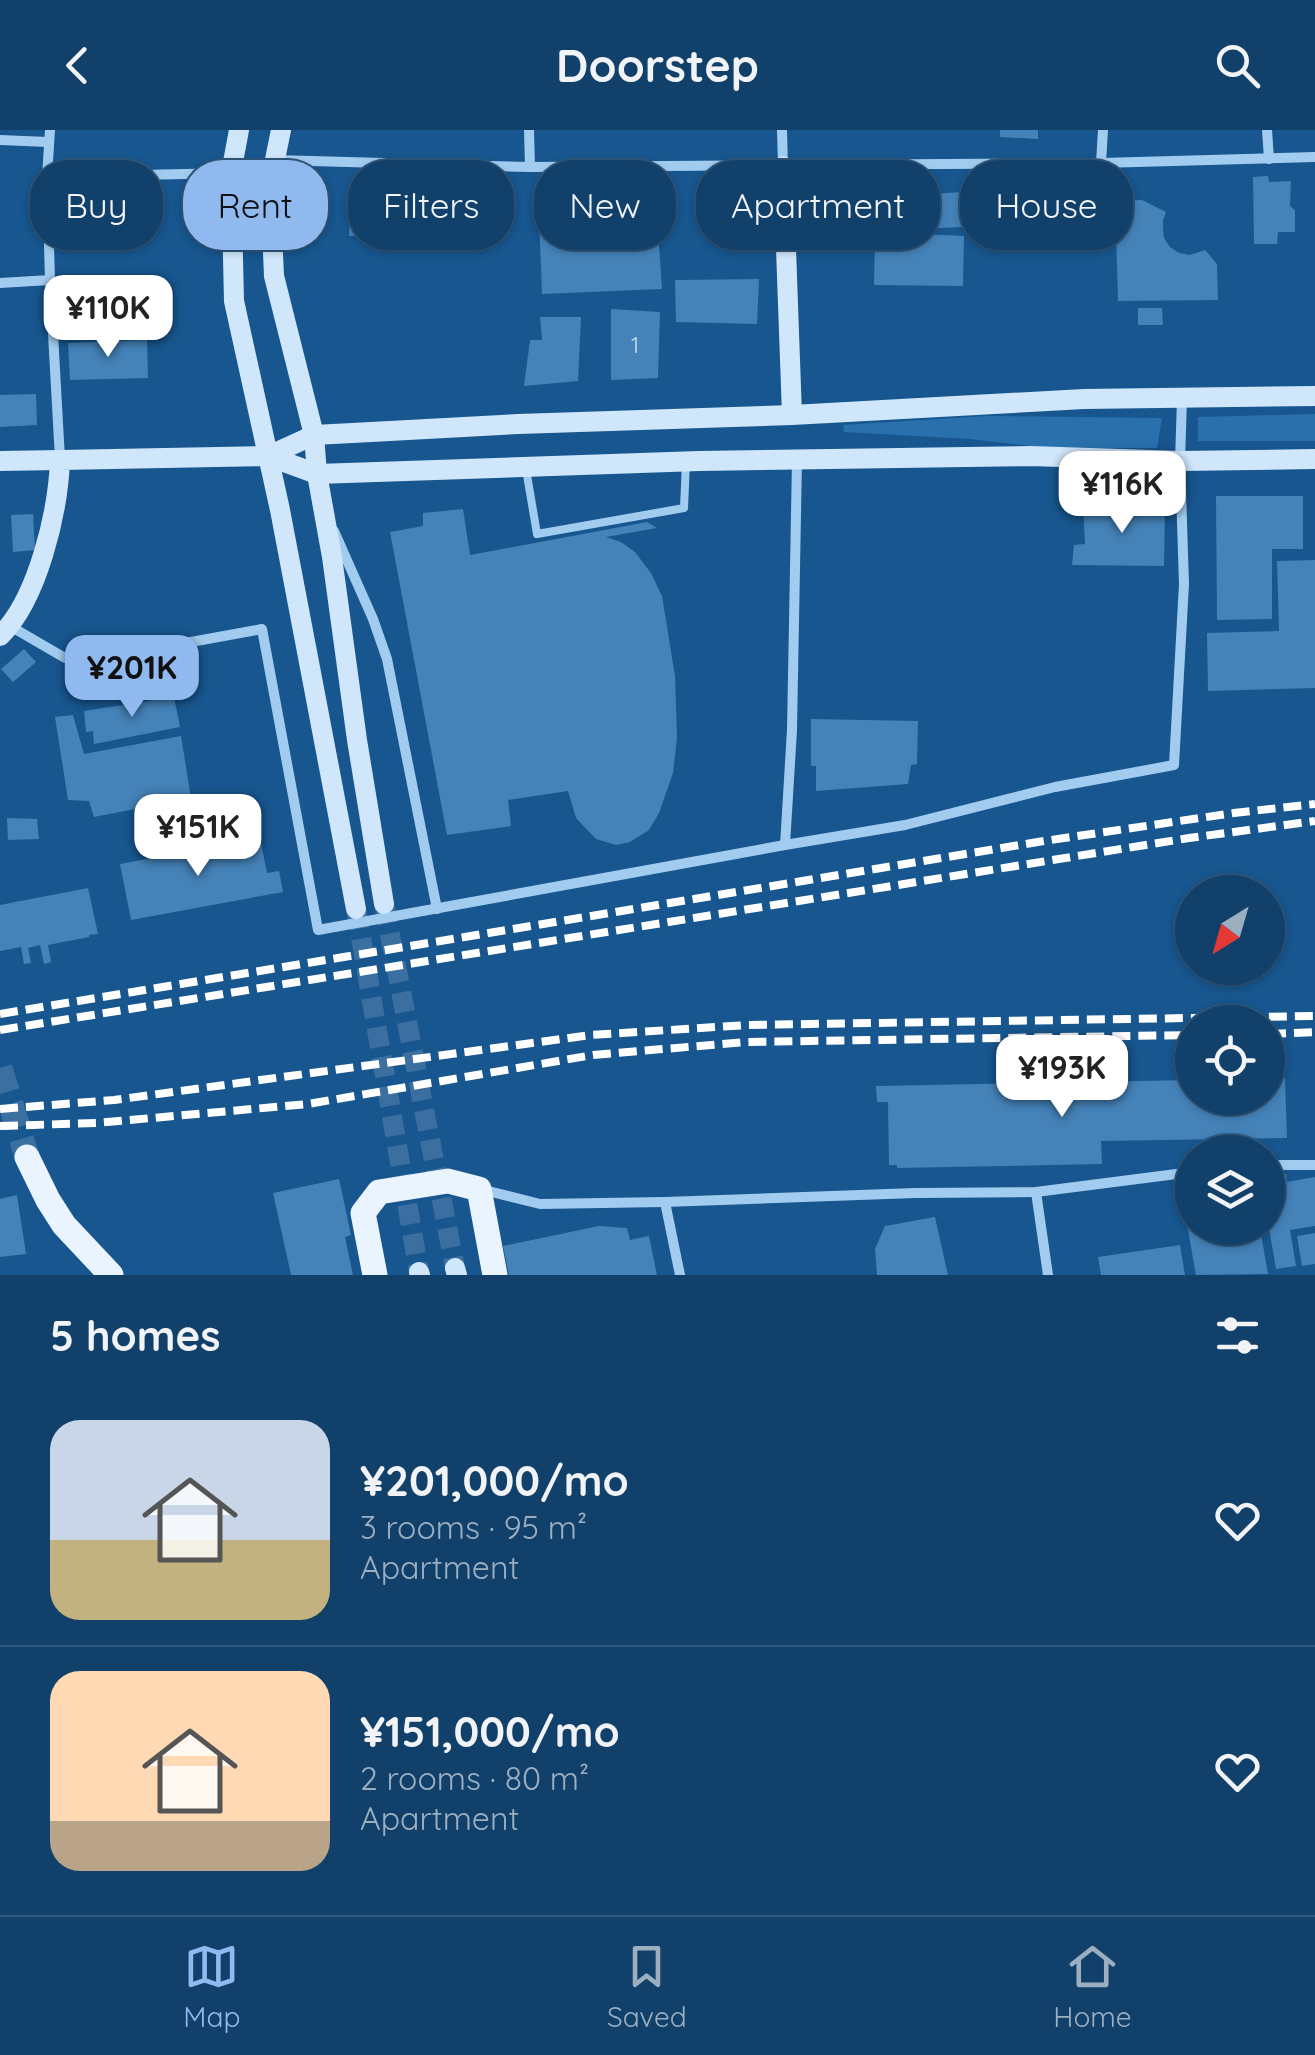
<!DOCTYPE html>
<html lang="en">
<head>
<meta charset="utf-8">
<style>
  :root { --surface:#11406a; --page:#1a4770; --text:#f1f3f6; --muted:#9cafc1; --line:#30597e; --accent:#90b9f0 }
  body { margin:0; font-family:Quicksand,sans-serif; background:var(--page); color:var(--text); height:100vh; display:flex; flex-direction:column; font-size:38px; white-space:nowrap }
  * { box-sizing:border-box; margin:0 }
  p { font-size:32px; color:var(--muted) }
  .icon { flex:none; width:55px; height:55px; fill:none; stroke:currentColor; stroke-width:2; stroke-linecap:round; stroke-linejoin:round }
  .map { position:relative; height:1145px; overflow:hidden }
  .sheet { display:flex; flex-direction:column; background:var(--surface); flex:1 }
  .sheet>* { flex:none }
  .top-card { position:absolute; left:30px; top:30px; width:1255px; height:90px; display:flex; gap:20px }
  .needle { width:65px; rotate:217deg }
  .fabs { position:absolute; left:1175px; top:745px; display:grid; gap:20px }
  .fabs a { display:grid; place-items:center; width:110px; height:110px; border-radius:50%; background:var(--surface); box-shadow:0 2px 8px #0004,0 0 0 2px var(--line); font-size:50px }
  .price { position:absolute; translate:-50% -85px; padding:0 22px; border-radius:20px; background:#fff; color:#222; font-size:32px; line-height:65px; filter:drop-shadow(0 2px 5px #0008) }
  .price::after { content:''; position:absolute; left:50%; top:60px; width:30px; height:22px; margin-left:-15px; background:inherit; clip-path:polygon(0 0,100% 0,50% 100%) }
  .price.active { background:var(--accent); color:#111 }
  ul { padding:0; list-style:none }
  li { display:flex; align-items:center; gap:30px; height:250px; padding:0 50px }
  li+li { border-top:2px solid var(--line) }
  li span { display:grid; place-items:center; flex:none; width:280px; height:200px; border-radius:30px; color:#555 }
  li>.icon { margin-inline-start:auto }
  span .icon { width:120px; height:120px; fill:#fffc; stroke-width:1 }
  li b { font-size:42px }
  h2 { display:flex; justify-content:space-between; align-items:center; height:120px; padding:0 50px; font-size:42px }
  .chip { padding:0 35px; border-radius:40px; background:var(--surface); box-shadow:0 2px 8px #0004,0 0 0 2px var(--line); font-size:35px; line-height:90px }
  .chip.active { background:var(--accent); color:#111 }
  header { display:flex; justify-content:space-between; align-items:center; height:130px; padding:0 50px; background:var(--surface); font-size:45px; font-weight:700 }
  .menu { display:flex; justify-content:space-around; align-items:center; height:140px; border-top:2px solid var(--line); background:var(--surface); font-size:28px; color:var(--muted) }
  .menu a { display:grid; justify-items:center; gap:5px }
  .menu .active { color:var(--accent) }
  .map>svg:first-child { display:block }
  .green { fill:#2970ac }
  .building { fill:#4482b8 }
  .lines { fill:none; stroke-linecap:round; stroke-linejoin:round }
  .secondary-tunnel { stroke:#3a6f9f; stroke-width:20; stroke-dasharray:20 10; stroke-linecap:butt }
  .primary-tunnel { stroke:#3a6f9f; stroke-width:25; stroke-dasharray:25 12; stroke-linecap:butt }
  .lane { stroke:#a2ccef; stroke-width:8 }
  .street { stroke:#a2ccef; stroke-width:10 }
  .secondary { stroke:#d0e6fb; stroke-width:20 }
  .primary { stroke:#eaf4ff; stroke-width:25 }
  .rail { stroke:#fff; stroke-width:8; stroke-dasharray:18 8; stroke-linecap:butt }
  .labels { text-anchor:middle; dominant-baseline:central; stroke-width:8; stroke-linejoin:round; paint-order:stroke }
  .number-label { font-size:22px; fill:#d0e0ed }
</style>
</head>
<body>
<header><svg class="icon" aria-label="back" viewBox="0 0 24 24"><path d="M15 5l-7 7 7 7"/></svg>Doorstep<svg class="icon" aria-label="search" viewBox="0 0 24 24"><circle cx="10" cy="10" r="6"/><path d="M15 15l6 6"/></svg></header>
<div class="map">
<svg width="1315" height="1145" viewBox="0 0 1315 1145">
  <rect width="100%" height="100%" fill="#17568e"/>
  <g class="green">
    <polygon points="1315,284 1315,311 1198,311 1198,287"/>
    <polygon points="986,286 1162,288 1157,318 1049,318 969,309 844,302 843,295"/>
  </g>
  <g class="building">
    <polygon points="1000,0 1038,0 1038,9 1000,7"/>
    <polygon points="1268,46 1269,52 1291,51 1290,76 1295,80 1295,102 1278,102 1277,114 1254,114 1253,47"/>
    <polygon points="351,51 385,54 386,105 349,106"/>
    <polygon points="575,54 655,56 662,159 542,164 539,88 556,83 555,72"/>
    <polygon points="974,55 1006,55 1009,91 976,90"/>
    <polygon points="1101,57 1102,92 1058,94 1057,58"/>
    <polygon points="963,62 964,97 915,99 913,65"/>
    <polygon points="1142,70 1166,82 1163,91 1163,99 1164,108 1170,117 1179,123 1190,125 1205,120 1217,134 1218,170 1118,171 1115,71"/>
    <polygon points="875,102 964,106 963,156 874,155"/>
    <polygon points="759,149 757,194 676,192 675,150"/>
    <polygon points="1138,178 1162,178 1163,195 1138,195"/>
    <polygon points="611,179 660,182 658,248 611,250"/>
    <polygon points="540,187 581,187 578,251 524,256 530,210 542,210"/>
    <polygon points="147,210 148,248 70,250 68,213"/>
    <polygon points="36,264 37,295 0,297 0,265"/>
    <polygon points="1216,366 1303,366 1303,419 1272,419 1272,489 1217,490"/>
    <polygon points="1083,375 1165,375 1164,436 1072,435 1074,415 1085,414"/>
    <polygon points="463,379 470,425 647,392 657,398 606,407 621,412 635,422 651,443 662,466 675,546 677,608 673,643 659,683 649,700 630,712 616,715 596,709 576,688 568,661 508,670 511,696 447,705 390,402 423,396 423,383"/>
    <polygon points="33,384 35,420 13,422 11,385"/>
    <polygon points="1315,430 1315,558 1208,561 1207,503 1279,501 1277,431"/>
    <polygon points="24,519 36,532 13,552 1,539"/>
    <polygon points="174,567 180,597 94,614 93,601 86,602 84,581"/>
    <polygon points="73,585 84,624 181,606 191,668 94,687 89,671 68,670 55,587"/>
    <polygon points="811,589 918,591 917,634 911,635 908,654 816,661 816,636 811,636"/>
    <polygon points="7,688 37,689 39,709 8,710"/>
    <polygon points="260,708 267,743 279,741 283,762 131,790 120,734"/>
    <polygon points="88,758 98,804 89,805 89,807 48,815 51,832 44,834 40,815 28,818 31,833 24,834 21,817 0,821 0,775"/>
    <polygon points="1285,948 1287,1008 1101,1011 1102,1034 897,1038 897,1035 889,1035 888,972 877,972 876,956 1192,950 1192,968 1268,968 1268,949"/>
    <polygon points="1286,1044 1287,1052 1315,1047 1315,1096 1290,1100 1296,1136 1276,1139 1268,1092 1268,1047"/>
    <polygon points="339,1049 351,1105 345,1107 353,1145 291,1145 273,1063"/>
    <polygon points="17,1065 26,1124 0,1127 0,1069"/>
    <polygon points="1192,1070 1192,1098 1260,1098 1268,1144 1196,1145 1183,1072"/>
    <polygon points="935,1087 948,1145 877,1145 875,1119 885,1096"/>
    <polygon points="599,1096 627,1098 630,1110 649,1106 657,1145 509,1145 503,1116"/>
    <polygon points="1315,1103 1315,1134 1302,1136 1297,1106"/>
    <polygon points="1180,1115 1185,1145 1101,1145 1098,1127"/>
  </g>
  <g class="lines">
    <g class="secondary-tunnel">
      <polyline points="384,774 455,1138"/>
      <polyline points="356,779 419,1142"/>
    </g>
    <polyline class="primary-tunnel" points="0,938 27,1027"/>
    <polyline class="lane" points="526,339 537,404 684,378 686,332"/>
    <g class="street">
      <polyline points="529,0 530,37"/>
      <polyline points="782,0 783,36"/>
      <polyline points="1267,0 1269,29"/>
      <polyline points="0,10 48,12"/>
      <polyline points="275,30 530,37 1101,33 1315,27"/>
      <polyline points="1101,33 1103,0"/>
      <polyline points="47,47 231,43"/>
      <polyline points="50,150 60,329"/>
      <polyline points="0,153 50,150 47,47 50,0"/>
      <polyline points="797,330 792,600 785,715 905,695 1055,657 1174,635 1184,454 1180,331 1182,269"/>
      <polyline points="334,401 373,489 387,529 437,779"/>
      <polyline points="10,496 65,528 98,529 262,499 318,800 785,715"/>
      <polyline points="1268,1035 1315,1035"/>
      <polyline points="480,1059 540,1074 665,1072 915,1063 1036,1062 1192,1042"/>
      <polyline points="1036,1062 1048,1145"/>
      <polyline points="665,1072 680,1145"/>
    </g>
    <g class="secondary">
      <polyline points="239,0 231,43 234,171 280,380 356,779"/>
      <polyline points="281,0 270,54 274,146 314,305 317,344 332,427 357,610 384,774"/>
      <polyline points="783,36 792,285"/>
      <polyline points="268,326 314,305 371,302 518,294 792,285 1084,269 1315,266"/>
      <polyline points="0,331 60,330"/>
      <path d="M0 506C38 469 58 382 60 330L268 326 317 344 699 331 1030 326 1180 331 1315 329"/>
      <polyline points="455,1138 457,1145"/>
      <polyline points="419,1142 420,1145"/>
    </g>
    <g class="primary">
      <polyline points="27,1027 48,1070 64,1095 111,1145"/>
      <polyline points="375,1145 363,1083 379,1062 448,1051 479,1059 495,1145"/>
    </g>
    <g class="rail">
      <polyline points="0,884 1044,711 1234,683 1315,674"/>
      <polyline points="0,900 1189,708 1315,691"/>
      <polyline points="1268,904 1315,902"/>
      <polyline points="0,979 114,970 591,905 747,895 1315,886"/>
      <polyline points="0,996 96,993 308,974 593,925 746,912 1192,905"/>
    </g>
  </g>
  <g class="labels">
    <g class="number-label">
      <text x="635" y="215">1</text>
    </g>
  </g>
</svg>
<div class="fabs">
<a><svg class="needle" viewBox="-14 -14 28 28"><path d="M0-13l5 13h-10z" fill="#e53935"/><path d="M0 13l5-13h-10z" fill="#9cafc1"/></svg></a>
<a><svg class="icon" aria-label="locate" viewBox="0 0 24 24"><circle cx="12" cy="12" r="6"/><path d="M12 2v4M12 18v4M2 12h4M18 12h4"/></svg></a>
<a><svg class="icon" aria-label="layers" viewBox="0 0 24 24"><path d="M12 4l9 5-9 5-9-5zM3 14l9 5 9-5"/></svg></a>
</div>
<b class="price" style="left:108px;top:230px">¥110K</b>
<b class="price" style="left:1122px;top:406px">¥116K</b>
<b class="price active" style="left:132px;top:590px">¥201K</b>
<b class="price" style="left:198px;top:749px">¥151K</b>
<b class="price" style="left:1062px;top:990px">¥193K</b>
<div class="top-card">
<a class="chip">Buy</a>
<a class="chip active">Rent</a>
<a class="chip">Filters</a>
<a class="chip">New</a>
<a class="chip">Apartment</a>
<a class="chip">House</a>
</div>
</div>
<section class="sheet">
<h2>5 homes<svg class="icon" aria-label="filters" viewBox="0 0 24 24"><path d="M4 7h16M4 17h16"/><circle cx="9" cy="7" r="2"/><circle cx="15" cy="17" r="2"/></svg></h2>
<ul>
<li><span style="background:linear-gradient(#c9d6e8 60%,#c2b280 0)"><svg class="icon" aria-label="home" viewBox="0 0 24 24"><path d="M3 11l9-7 9 7M6 9v11h12V9"/></svg></span><div><b>¥201,000/mo</b><p>3 rooms · 95 m²</p><p>Apartment</p></div><svg class="icon" aria-label="heart" viewBox="0 0 24 24"><path d="M12 20l-8-8c-3-5 5-10 8-4 3-6 11-1 8 4z"/></svg></li>
<li><span style="background:linear-gradient(#ffd9b3 75%,#b9a48a 0)"><svg class="icon" aria-label="home" viewBox="0 0 24 24"><path d="M3 11l9-7 9 7M6 9v11h12V9"/></svg></span><div><b>¥151,000/mo</b><p>2 rooms · 80 m²</p><p>Apartment</p></div><svg class="icon" aria-label="heart" viewBox="0 0 24 24"><path d="M12 20l-8-8c-3-5 5-10 8-4 3-6 11-1 8 4z"/></svg></li>
</ul>
</section>
<nav class="menu">
<a class="active"><svg class="icon" aria-label="map" viewBox="0 0 24 24"><path d="M3 6l6-2 6 2 6-2v14l-6 2-6-2-6 2zM9 4v14M15 6v14"/></svg>Map</a>
<a><svg class="icon" aria-label="saved" viewBox="0 0 24 24"><path d="M7 4h10v16l-5-4-5 4z"/></svg>Saved</a>
<a><svg class="icon" aria-label="home" viewBox="0 0 24 24"><path d="M3 11l9-7 9 7M6 9v11h12V9"/></svg>Home</a>
</nav>
</body>
</html>
